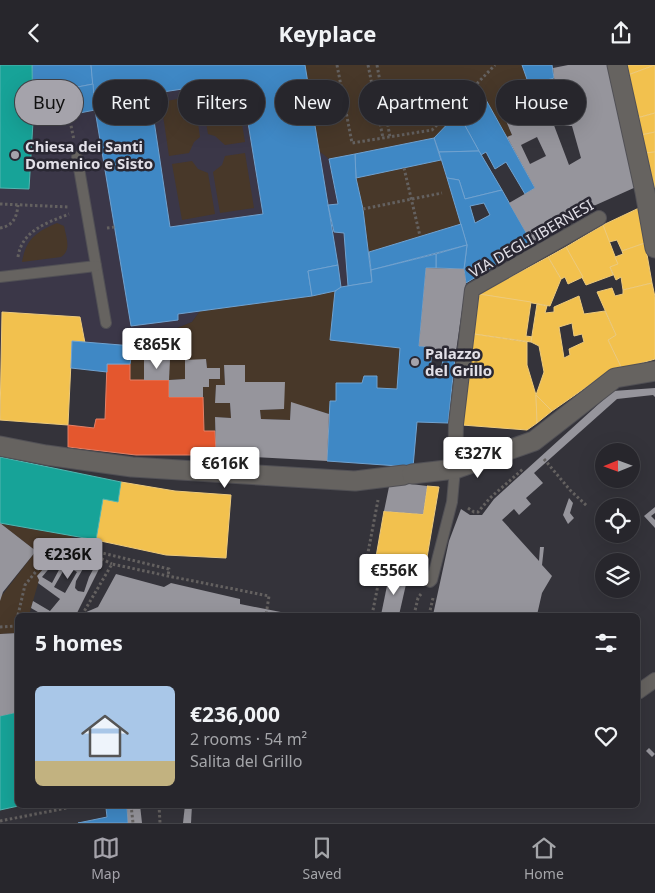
<!DOCTYPE html>
<html lang="en">
<head>
<meta charset="utf-8">
<style>
  :root { --surface:#27262c; --page:#2f2e34; --text:#f1f3f6; --muted:#a4a5a9; --line:#434348; --accent:#a5a3ab }
  body { margin:0; font-family:"Noto Sans",sans-serif; background:var(--page); color:var(--text); height:100vh; display:flex; flex-direction:column; font-size:19px; white-space:nowrap }
  * { box-sizing:border-box; margin:0 }
  p { font-size:16px; color:var(--muted) }
  .icon { flex:none; width:28px; height:28px; fill:none; stroke:currentColor; stroke-width:2; stroke-linecap:round; stroke-linejoin:round }
  .map { position:relative; flex:1; overflow:hidden }
  .details { position:absolute; left:15px; top:548px; width:625px; height:195px; display:flex; flex-direction:column; background:var(--surface); border-radius:8px; box-shadow:0 5px 20px #0002,0 0 0 1px var(--line) }
  .details>* { flex:none }
  .banner { position:absolute; left:15px; top:15px; width:625px; height:45px; display:flex; gap:10px }
  .needle { width:32px; rotate:269deg }
  .buttons { position:absolute; left:595px; top:378px; display:grid; gap:10px }
  .buttons a { display:grid; place-items:center; width:45px; height:45px; border-radius:50%; background:var(--surface); box-shadow:0 5px 20px #0002,0 0 0 1px var(--line); font-size:25px }
  .price { position:absolute; translate:-50% -42px; padding:0 11px; border-radius:5px; background:#fff; color:#222; font-size:16px; line-height:32px; filter:drop-shadow(0 1px 2px #0008) }
  .price::after { content:''; position:absolute; left:50%; top:30px; width:15px; height:11px; margin-left:-8px; background:inherit; clip-path:polygon(0 0,100% 0,50% 100%) }
  .price.selected { background:var(--accent); color:#111 }
  ul { padding:0; list-style:none }
  li { display:flex; align-items:center; gap:15px; height:125px; padding:0 20px }
  li+li { border-top:1px solid var(--line) }
  li span { display:grid; place-items:center; flex:none; width:140px; height:100px; border-radius:8px; color:#555 }
  li>.icon { margin-inline-start:auto }
  span .icon { width:60px; height:60px; fill:#fffc; stroke-width:1 }
  li b { font-size:21px }
  h2 { display:flex; justify-content:space-between; align-items:center; height:60px; padding:0 20px; font-size:21px }
  .chip { padding:0 18px; border-radius:22px; background:var(--surface); box-shadow:0 5px 20px #0002,0 0 0 1px var(--line); font-size:18px; line-height:45px }
  .chip.selected { background:var(--accent); color:#111 }
  header { display:flex; justify-content:space-between; align-items:center; height:65px; padding:0 20px; background:var(--surface); font-size:22px; font-weight:700 }
  .tabs { display:flex; justify-content:space-around; align-items:center; height:70px; border-top:1px solid var(--line); background:var(--surface); font-size:14px; color:var(--muted) }
  .tabs a { display:grid; justify-items:center; gap:2px }
  .tabs .selected { color:var(--accent) }
  .map>svg:first-child { display:block }
  .built { fill:#3b3748 }
  .green { fill:#483829 }
  .homes { fill:#f2c14e; stroke:#edca7c; fill-rule:evenodd }
  .shops { fill:#e4572e; stroke:#e38066 }
  .schools { fill:#3f88c5; stroke:#70a2d0; fill-rule:evenodd }
  .public { fill:#17a398; stroke:#54b5b0 }
  .building { fill:#96959c; fill-rule:evenodd }
  .lines { fill:none; stroke-linecap:round; stroke-linejoin:round }
  .service-casing { stroke:#515055; stroke-width:12 }
  .pedestrian-casing { stroke:#515055; stroke-width:16 }
  .minor-casing { stroke:#515055; stroke-width:21 }
  .path { stroke:#646160; stroke-width:3; stroke-dasharray:2.5 2.5; stroke-linecap:butt }
  .service { stroke:#666360; stroke-width:10 }
  .pedestrian { stroke:#666360; stroke-width:14 }
  .minor { stroke:#666360; stroke-width:19 }
  .poi-dot { fill:#a5a3ab; stroke:#292732; stroke-width:2 }
  .labels { text-anchor:middle; dominant-baseline:central; stroke-width:5; stroke-linejoin:round; paint-order:stroke }
  .poi-label { font-size:15px; font-weight:bold; fill:#e2e0e8; stroke:#292732; text-anchor:start }
  .street-label { font-size:15px; fill:#e2e0e8; stroke:#292732 }
</style>
</head>
<body>
<header><svg class="icon" aria-label="back" viewBox="0 0 24 24"><path d="M15 5l-7 7 7 7"/></svg>Keyplace<svg class="icon" aria-label="share" viewBox="0 0 24 24"><path d="M12 15V3M7 8l5-5 5 5M5 13v7h14v-7"/></svg></header>
<div class="map">
<svg width="655" height="758" viewBox="0 0 655 758">
  <rect width="100%" height="100%" fill="#34333a"/>
  <polygon class="built" points="32,0 503,0 435,73 467,180 371,205 372,217 341,222 335,226 200,246 192,257 133,281 72,277 68,360 0,355 0,123 29,124"/>
  <g class="green">
    <polygon points="305,0 522,0 529,19 554,13 565,21 567,33 542,29 503,49 512,70 507,72 480,25 434,73 329,94 319,86"/>
    <polygon points="236,22 245,77 225,80 215,71 208,69 201,28"/>
    <polygon points="194,31 200,72 194,77 189,88 169,91 161,37"/>
    <polygon points="245,88 254,143 220,148 213,107 222,100 225,91"/>
    <polygon points="441,95 461,159 369,187 363,144 356,113"/>
    <polygon points="192,96 198,104 208,108 215,149 182,155 172,99"/>
    <path d="M57 158 64 161C66 172 72 185 61 192L22 197C26 174 36 167 57 158Z"/>
    <polygon points="335,226 330,275 400,283 397,324 377,323 376,311 364,311 362,318 336,336 330,336 329,349 291,338 290,355 261,354 260,345 284,344 284,317 245,317 245,300 224,300 225,320 216,320 215,338 230,338 231,353 215,352 215,366 204,366 203,322 209,322 209,314 220,314 220,303 207,303 206,295 185,295 185,314 169,315 169,295 144,295 144,315 130,315 130,299 133,281 192,257 200,246"/>
    <polygon points="1,459 73,471 37,511 39,515 29,550 18,550 17,568 0,569 0,533 36,486"/>
  </g>
  <g class="homes">
    <polygon points="625,0 655,0 628,10"/>
    <polygon points="655,0 655,48 637,53 628,10"/>
    <polygon points="655,48 655,67 641,70 637,53"/>
    <polygon points="655,67 655,87 645,88 641,70"/>
    <polygon points="655,87 655,130 645,88"/>
    <polygon points="639,143 645,178 622,186 617,175 609,177 603,160"/>
    <polygon points="603,160 618,199 610,202 613,210 586,220 566,182"/>
    <polygon points="645,178 652,218 623,225 621,212 616,215 610,202 618,199 615,192 623,189 622,186"/>
    <polygon points="566,182 583,212 568,219 565,212 561,214 548,192"/>
    <polygon points="548,192 561,214 550,241 479,229"/>
    <polygon points="652,218 655,232 655,294 622,304 608,275 616,270 597,227 612,223 615,231 623,229 623,225"/>
    <polygon points="479,229 531,237 526,271 533,272 531,277 474,269"/>
    <path d="M579 231 584 249 605 246 616 270 608 275 622 304 601 312 552 346 536 330 544 307 539 281 531 277 537 239 547 241 545 248 554 247V242ZM572 258 574 271 582 269 584 277 569 284 570 290 564 293 559 262Z"/>
    <polygon points="2,247 80,252 85,278 72,276 68,360 0,355"/>
    <polygon points="474,269 527,277 527,300 536,330 537,358 527,365 462,360"/>
    <polygon points="536,330 552,346 537,358"/>
    <polygon points="121,417 175,426 231,430 226,493 166,490 96,475 103,434 118,437"/>
    <polygon points="427,421 439,422 423,516 373,509 384,446 423,449"/>
  </g>
  <polygon class="shops" points="107,299 130,299 130,315 169,315 169,332 203,332 204,366 215,366 216,390 136,390 68,382 68,360 94,363 96,354 105,354"/>
  <g class="schools">
    <polygon points="32,0 91,0 93,19 31,31"/>
    <path d="M91 0H305L338 200 308 206 312 231 178 249V255L131 261 95 45ZM241 15 263 149 170 162 150 29Z"/>
    <polygon points="522,0 552,0 554,13 529,20"/>
    <polygon points="93,19 95,45 33,57 31,31"/>
    <polygon points="480,24 535,123 525,129 506,97 495,104 486,87 481,90 458,48"/>
    <polygon points="458,48 479,86 439,87 434,73"/>
    <polygon points="434,73 441,95 356,113 355,89"/>
    <polygon points="479,86 502,125 465,134 459,115 447,113 439,87"/>
    <polygon points="355,89 356,113 363,144 372,217 348,221 344,168 334,167 328,140 338,139 329,94"/>
    <path d="M447 113 459 115 465 134 502 125 532 178 466 218 464 204 467 180ZM484 138 490 150 475 158 470 141Z"/>
    <polygon points="461,159 467,180 371,205 369,187"/>
    <polygon points="467,180 464,204 436,203 436,189"/>
    <polygon points="436,189 436,203 426,203 419,281 431,282 431,301 442,302 443,292 455,293 448,358 417,357 413,402 327,396 330,336 336,336 336,318 362,318 364,311 377,311 377,323 397,324 400,283 330,275 335,226 341,222 372,217 371,205"/>
    <polygon points="338,200 341,222 335,226 312,231 308,206"/>
    <polygon points="72,276 133,281 130,299 107,299 107,307 71,303"/>
    <polygon points="127,742 128,758 78,758 107,752 106,743"/>
  </g>
  <g class="public">
    <polygon points="0,0 32,0 33,57 29,124 0,123"/>
    <polygon points="0,392 121,417 118,437 103,434 96,475 0,458"/>
    <polygon points="18,647 18,740 23,740 0,745 0,651"/>
  </g>
  <g class="building">
    <path d="M568 0H610L636 122 578 148 532 178 509 138 535 123 507 72 512 70 503 49 542 29 567 33 565 21H555L553 3ZM556 43 565 45 566 50 561 51 562 61H572L581 93 569 100 552 55ZM537 72 546 91 530 99 521 80Z"/>
    <polygon points="426,203 464,204 466,218 455,293 431,291 431,282 419,281"/>
    <polygon points="206,294 207,303 220,303 220,314 209,314 209,322 203,322 203,332 169,332 169,315 185,314 185,295"/>
    <polygon points="144,295 170,295 169,315 144,315"/>
    <polygon points="224,300 245,300 245,317 285,317 284,344 260,345 261,354 290,355 291,337 329,349 327,396 216,390 215,352 231,353 230,338 215,338 216,320 225,320"/>
    <polygon points="655,323 655,332 653,330 617,334 534,408 543,418 526,433 531,439 519,450 514,444 502,455 539,496 540,482 544,482 542,500 552,511 542,528 537,550 433,550 449,476 461,444 470,450 482,450 494,434 613,326"/>
    <polygon points="413,402 411,419 427,421 423,449 384,446 390,417"/>
    <polygon points="569,433 573,438 570,448 574,453 568,459 563,450"/>
    <polygon points="655,442 655,448 651,451 655,455 655,463 644,451"/>
    <polygon points="0,458 36,486 3,527 0,536"/>
    <path d="M66 478 102 498 76 550H43L31 543 33 536 50 546 60 534 38 518 39 515 37 511ZM67 482 70 484 52 518 42 512ZM88 495 96 499 89 512 84 527 78 526 75 523 76 516ZM66 501 77 507 65 528 54 522Z"/>
    <polygon points="116,509 164,522 171,518 240,534 240,539 296,550 84,550 84,548 98,542"/>
    <polygon points="389,511 407,515 399,550 381,550"/>
    <polygon points="18,568 18,647 0,651 0,569"/>
    <polygon points="649,683 655,689 652,692 646,686"/>
    <polygon points="106,740 140,740 142,758 128,758 127,742 106,743"/>
    <polygon points="185,740 192,740 191,758 183,758"/>
  </g>
  <g class="lines">
    <g class="service-casing">
      <g id="service">
        <polyline points="77,92 106,258"/>
        <polyline points="0,212 96,201"/>
        <polyline points="430,517 432,515 452,437 455,404"/>
      </g>
    </g>
    <g class="pedestrian-casing">
      <g id="pedestrian">
        <polyline points="455,404 456,359 472,225 599,153"/>
        <polyline points="638,627 655,615"/>
      </g>
    </g>
    <g class="minor-casing">
      <g id="minor">
        <polyline points="617,0 645,127 655,183"/>
        <polyline points="0,381 46,390 132,402 355,416 404,410"/>
        <polyline points="412,409 455,404 534,376 615,313 655,306"/>
      </g>
    </g>
    <g class="path">
      <polyline points="337,0 352,78 432,65 495,0"/>
      <polyline points="368,0 383,73"/>
      <polyline points="377,0 390,72"/>
      <polyline points="69,51 74,75"/>
      <polyline points="404,103 420,171"/>
      <polyline points="0,139 69,142"/>
      <polyline points="363,144 442,128"/>
      <path d="M0 163C13 161 17 152 18 140"/>
      <polyline points="107,163 115,162"/>
      <path d="M18 192C22 165 47 158 69 149"/>
      <polyline points="544,394 570,425 587,441"/>
      <polyline points="468,443 474,447 478,447 490,433 523,404"/>
      <polyline points="96,491 98,487 169,504 168,511"/>
      <polyline points="73,494 71,497 83,503"/>
      <polyline points="18,550 25,520 50,489 86,497 88,489 96,491 112,499"/>
      <polyline points="82,550 112,499 168,511 269,531 266,550"/>
      <polyline points="372,550 378,520 363,514 378,435"/>
      <polyline points="414,550 418,533 421,529"/>
      <polyline points="429,550 433,533"/>
      <polyline points="0,562 16,561 18,554"/>
      <polyline points="131,740 133,758"/>
      <polyline points="159,740 160,758"/>
      <polyline points="0,756 82,740"/>
    </g>
    <use href="#service" class="service"/>
    <use href="#pedestrian" class="pedestrian"/>
    <use href="#minor" class="minor"/>
  </g>
  <g class="poi-dot">
    <circle cx="15" cy="90" r="5"/>
    <circle cx="415" cy="297" r="5"/>
  </g>
  <g class="labels">
    <g class="poi-label">
      <text x="25" y="81">Chiesa dei Santi<tspan x="25" dy="17">Domenico e Sisto</tspan></text>
      <text x="425" y="288">Palazzo<tspan x="425" dy="17">del Grillo</tspan></text>
    </g>
    <g class="street-label">
      <text transform="translate(531 173) rotate(-30)">VIA DEGLI IBERNESI</text>
    </g>
  </g>
</svg>
<div class="buttons">
<a><svg class="needle" viewBox="-14 -14 28 28"><path d="M0-13l5 13h-10z" fill="#e53935"/><path d="M0 13l5-13h-10z" fill="#a4a5a9"/></svg></a>
<a><svg class="icon" aria-label="locate" viewBox="0 0 24 24"><circle cx="12" cy="12" r="6"/><path d="M12 2v4M12 18v4M2 12h4M18 12h4"/></svg></a>
<a><svg class="icon" aria-label="layers" viewBox="0 0 24 24"><path d="M12 4l9 5-9 5-9-5zM3 14l9 5 9-5"/></svg></a>
</div>
<b class="price" style="left:157px;top:305px">€865K</b>
<b class="price" style="left:478px;top:414px">€327K</b>
<b class="price" style="left:225px;top:424px">€616K</b>
<b class="price selected" style="left:68px;top:515px">€236K</b>
<b class="price" style="left:394px;top:531px">€556K</b>
<div class="banner">
<a class="chip selected">Buy</a>
<a class="chip">Rent</a>
<a class="chip">Filters</a>
<a class="chip">New</a>
<a class="chip">Apartment</a>
<a class="chip">House</a>
</div>
<section class="details">
<h2>5 homes<svg class="icon" aria-label="filters" viewBox="0 0 24 24"><path d="M4 7h16M4 17h16"/><circle cx="9" cy="7" r="2"/><circle cx="15" cy="17" r="2"/></svg></h2>
<ul>
<li><span style="background:linear-gradient(#a9c7e8 75%,#c2b280 0)"><svg class="icon" aria-label="home" viewBox="0 0 24 24"><path d="M3 11l9-7 9 7M6 9v11h12V9"/></svg></span><div><b>€236,000</b><p>2 rooms · 54 m²</p><p>Salita del Grillo</p></div><svg class="icon" aria-label="heart" viewBox="0 0 24 24"><path d="M12 20l-8-8c-3-5 5-10 8-4 3-6 11-1 8 4z"/></svg></li>
</ul>
</section>
</div>
<nav class="tabs">
<a class="selected"><svg class="icon" aria-label="map" viewBox="0 0 24 24"><path d="M3 6l6-2 6 2 6-2v14l-6 2-6-2-6 2zM9 4v14M15 6v14"/></svg>Map</a>
<a><svg class="icon" aria-label="saved" viewBox="0 0 24 24"><path d="M7 4h10v16l-5-4-5 4z"/></svg>Saved</a>
<a><svg class="icon" aria-label="home" viewBox="0 0 24 24"><path d="M3 11l9-7 9 7M6 9v11h12V9"/></svg>Home</a>
</nav>
</body>
</html>
